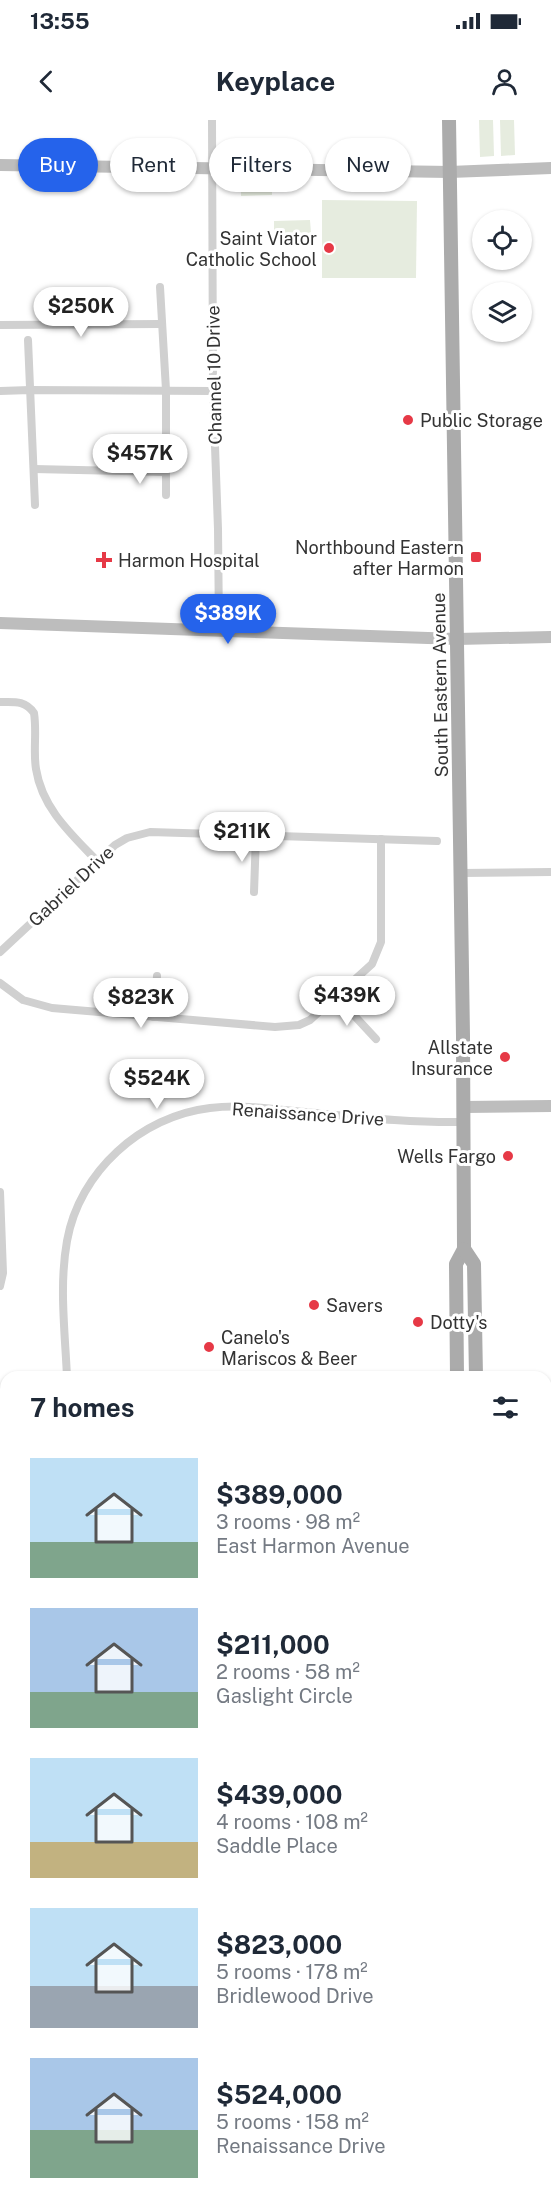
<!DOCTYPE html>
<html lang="en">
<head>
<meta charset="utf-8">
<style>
  :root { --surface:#fff; --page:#f6f6f7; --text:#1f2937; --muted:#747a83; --accent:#2563eb }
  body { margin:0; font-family:"Public Sans",sans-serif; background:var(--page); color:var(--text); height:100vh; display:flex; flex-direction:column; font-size:22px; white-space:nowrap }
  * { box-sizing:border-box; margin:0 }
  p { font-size:20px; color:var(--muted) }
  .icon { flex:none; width:33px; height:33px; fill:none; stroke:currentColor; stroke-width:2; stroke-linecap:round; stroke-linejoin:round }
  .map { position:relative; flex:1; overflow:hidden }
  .drawer { position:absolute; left:0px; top:1251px; width:552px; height:834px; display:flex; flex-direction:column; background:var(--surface); border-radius:18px 18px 0 0; box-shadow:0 2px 4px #0004 }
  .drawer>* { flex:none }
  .top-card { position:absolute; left:18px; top:18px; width:516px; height:54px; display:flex; gap:12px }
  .buttons { position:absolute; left:472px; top:90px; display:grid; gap:12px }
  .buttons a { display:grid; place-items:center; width:60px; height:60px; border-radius:50%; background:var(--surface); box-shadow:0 2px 4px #0004; font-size:30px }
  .price { position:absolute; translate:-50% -51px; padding:0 14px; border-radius:21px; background:#fff; color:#222; font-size:20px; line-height:39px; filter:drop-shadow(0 2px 3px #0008) }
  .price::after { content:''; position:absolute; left:50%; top:36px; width:18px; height:14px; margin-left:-9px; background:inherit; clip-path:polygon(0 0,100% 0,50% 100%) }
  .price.current { background:var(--accent); color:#fff }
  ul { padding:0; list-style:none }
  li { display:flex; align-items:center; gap:18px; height:150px; padding:0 30px }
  li span { display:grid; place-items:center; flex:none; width:168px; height:120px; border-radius:0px; color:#555 }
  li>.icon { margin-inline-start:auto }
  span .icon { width:72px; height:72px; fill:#fffc; stroke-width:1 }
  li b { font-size:26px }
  h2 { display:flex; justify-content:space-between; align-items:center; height:72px; padding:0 30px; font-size:26px }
  .pill { padding:0 21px; border-radius:27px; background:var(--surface); box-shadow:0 2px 4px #0004; font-size:21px; line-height:54px }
  .pill.current { background:var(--accent); color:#fff }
  .status { display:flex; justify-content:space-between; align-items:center; height:42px; padding:0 30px; background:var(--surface); direction:ltr }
  .status svg { height:16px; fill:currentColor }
  header { display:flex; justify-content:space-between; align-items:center; height:78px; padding:0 30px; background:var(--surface); font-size:27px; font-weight:700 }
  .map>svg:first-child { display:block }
  .green { fill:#e6ecdf }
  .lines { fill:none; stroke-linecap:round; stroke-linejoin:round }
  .street { stroke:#d0d0d0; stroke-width:8 }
  .secondary { stroke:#bdbdbd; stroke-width:12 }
  .primary { stroke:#ababab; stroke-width:14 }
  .poi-dot { fill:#e63946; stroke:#fff; stroke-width:2 }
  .labels { text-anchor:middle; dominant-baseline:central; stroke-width:6; stroke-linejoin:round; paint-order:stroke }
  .poi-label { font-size:18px; fill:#333; stroke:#fff; text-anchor:start }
  .street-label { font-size:18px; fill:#333; stroke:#fff }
</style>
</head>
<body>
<div class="status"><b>13:55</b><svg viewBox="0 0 49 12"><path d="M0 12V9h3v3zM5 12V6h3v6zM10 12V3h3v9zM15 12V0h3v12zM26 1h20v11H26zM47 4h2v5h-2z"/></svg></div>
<header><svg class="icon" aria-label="back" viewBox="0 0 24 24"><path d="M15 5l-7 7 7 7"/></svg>Keyplace<svg class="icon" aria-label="person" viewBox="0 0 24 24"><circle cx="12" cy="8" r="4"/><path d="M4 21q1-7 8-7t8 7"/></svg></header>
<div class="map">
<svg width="551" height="2085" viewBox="0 0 551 2085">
  <rect width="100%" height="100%" fill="#fff"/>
  <g class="green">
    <polygon points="479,0 493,0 494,36 480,37"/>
    <polygon points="500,0 514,0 515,35 501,36"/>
    <polygon points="241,60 272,61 272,75 241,76"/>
    <polygon points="322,80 417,81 416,158 322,158"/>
    <polygon points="310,100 311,113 274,114 274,101"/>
  </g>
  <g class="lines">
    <g class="street">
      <polyline points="212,0 213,271 218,409 219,510"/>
      <polyline points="160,167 166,270 166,375"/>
      <polyline points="0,205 161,204"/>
      <polyline points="28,220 35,385"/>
      <polyline points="0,271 30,270 213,271"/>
      <polyline points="34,349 166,352"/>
      <path d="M0 582C14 582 25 580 34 593 37 612 33 631 36 649 42 688 71 714 97 741"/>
      <polyline points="461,753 551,752"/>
      <polyline points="254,772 256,715"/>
      <polyline points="0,832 115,725 127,718 150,712 437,721"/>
      <polyline points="0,863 23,880 52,888 275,907 299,905 310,900 372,844 381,822 381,719"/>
      <polyline points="337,877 376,919"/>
      <polyline points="154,897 157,856"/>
      <polyline points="0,1072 3,1153 0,1166"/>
      <path d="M67 1257C65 1212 59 1165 67 1121 79 1052 141 996 210 988 241 984 274 989 305 992 358 997 411 1003 464 1002"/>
      <polyline points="5,1394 2,1508 6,1701"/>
      <polyline points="0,1711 6,1711"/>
      <polyline points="546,1780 551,1780"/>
      <polyline points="0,1843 6,1844"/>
      <polyline points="546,1888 551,1888"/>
      <polyline points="0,2060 6,2061"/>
      <polyline points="11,2079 11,2085"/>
      <polyline points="105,2079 105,2085"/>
      <polyline points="195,2079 195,2085"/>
      <polyline points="371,2079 371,2085"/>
    </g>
    <g class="secondary">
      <polyline points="0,45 450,52 551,48"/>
      <polyline points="0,503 457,519 551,517"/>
      <polyline points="464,987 551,986"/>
    </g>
    <g class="primary">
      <polyline points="449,0 463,916 464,1129 456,1144 457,1257"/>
      <polyline points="464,1129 474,1144 476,1257"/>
      <polyline points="0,1386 6,1385"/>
      <polyline points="546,1444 551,1444"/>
      <polyline points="546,1460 551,1460"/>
      <polyline points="474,2079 474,2085"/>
    </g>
  </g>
  <g class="poi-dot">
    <circle cx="329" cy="128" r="6"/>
    <circle cx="408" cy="300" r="6"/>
    <rect x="470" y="431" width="12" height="12" rx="3"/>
    <path d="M101 431h6v6h6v6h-6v6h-6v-6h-6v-6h6z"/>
    <circle cx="505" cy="937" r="6"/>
    <circle cx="508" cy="1036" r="6"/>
    <circle cx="314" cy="1185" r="6"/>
    <circle cx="418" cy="1202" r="6"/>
    <circle cx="209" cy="1227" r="6"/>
  </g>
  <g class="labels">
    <g class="poi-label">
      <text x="317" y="118" text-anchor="end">Saint Viator<tspan x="317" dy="21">Catholic School</tspan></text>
      <text x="420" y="300">Public Storage</text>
      <text x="464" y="427" text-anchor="end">Northbound Eastern<tspan x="464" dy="21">after Harmon</tspan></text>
      <text x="118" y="440">Harmon Hospital</text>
      <text x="493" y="927" text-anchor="end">Allstate<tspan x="493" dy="21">Insurance</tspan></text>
      <text x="496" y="1036" text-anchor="end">Wells Fargo</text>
      <text x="326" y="1185">Savers</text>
      <text x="430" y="1202">Dotty's</text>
      <text x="221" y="1217">Canelo's<tspan x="221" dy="21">Mariscos &amp; Beer</tspan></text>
    </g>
    <g class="street-label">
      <text transform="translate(214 255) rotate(-91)">Channel 10 Drive</text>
      <text transform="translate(440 565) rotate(-91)">South Eastern Avenue</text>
      <text transform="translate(71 766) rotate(-43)">Gabriel Drive</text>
      <text transform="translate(308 994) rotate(4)">Renaissance Drive</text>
    </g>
  </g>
</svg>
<div class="buttons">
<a><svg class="icon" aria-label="locate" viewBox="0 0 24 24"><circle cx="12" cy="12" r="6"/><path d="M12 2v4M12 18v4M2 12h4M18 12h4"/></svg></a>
<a><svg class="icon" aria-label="layers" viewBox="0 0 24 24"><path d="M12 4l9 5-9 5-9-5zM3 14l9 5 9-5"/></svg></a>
</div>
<b class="price" style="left:81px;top:218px">$250K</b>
<b class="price" style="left:140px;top:365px">$457K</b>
<b class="price current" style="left:228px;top:525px">$389K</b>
<b class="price" style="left:242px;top:743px">$211K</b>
<b class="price" style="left:347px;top:907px">$439K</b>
<b class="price" style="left:141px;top:909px">$823K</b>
<b class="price" style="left:157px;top:990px">$524K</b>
<div class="top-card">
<a class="pill current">Buy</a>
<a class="pill">Rent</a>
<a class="pill">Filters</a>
<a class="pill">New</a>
</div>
<section class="drawer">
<h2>7 homes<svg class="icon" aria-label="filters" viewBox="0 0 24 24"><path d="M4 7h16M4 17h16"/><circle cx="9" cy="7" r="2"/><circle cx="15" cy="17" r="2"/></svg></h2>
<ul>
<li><span style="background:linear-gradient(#bfe0f5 70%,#7fa58c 0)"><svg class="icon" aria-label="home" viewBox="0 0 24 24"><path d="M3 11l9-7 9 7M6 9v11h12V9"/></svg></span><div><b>$389,000</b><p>3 rooms · 98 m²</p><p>East Harmon Avenue</p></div></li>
<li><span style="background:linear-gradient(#a9c7e8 70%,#7fa58c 0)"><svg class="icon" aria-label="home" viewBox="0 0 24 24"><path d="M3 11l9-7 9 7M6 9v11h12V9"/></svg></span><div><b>$211,000</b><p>2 rooms · 58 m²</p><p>Gaslight Circle</p></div></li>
<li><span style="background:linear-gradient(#bfe0f5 70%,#c2b280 0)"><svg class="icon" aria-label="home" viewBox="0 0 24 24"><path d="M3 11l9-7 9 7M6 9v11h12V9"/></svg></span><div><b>$439,000</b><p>4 rooms · 108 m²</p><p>Saddle Place</p></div></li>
<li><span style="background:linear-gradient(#bfe0f5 65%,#9aa5b1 0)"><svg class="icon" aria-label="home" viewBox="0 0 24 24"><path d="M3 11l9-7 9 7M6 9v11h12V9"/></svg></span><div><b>$823,000</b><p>5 rooms · 178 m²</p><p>Bridlewood Drive</p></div></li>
<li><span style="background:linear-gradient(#a9c7e8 60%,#7fa58c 0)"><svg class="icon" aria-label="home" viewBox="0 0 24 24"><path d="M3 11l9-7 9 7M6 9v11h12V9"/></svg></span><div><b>$524,000</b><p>5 rooms · 158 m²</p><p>Renaissance Drive</p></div></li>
</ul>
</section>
</div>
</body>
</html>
